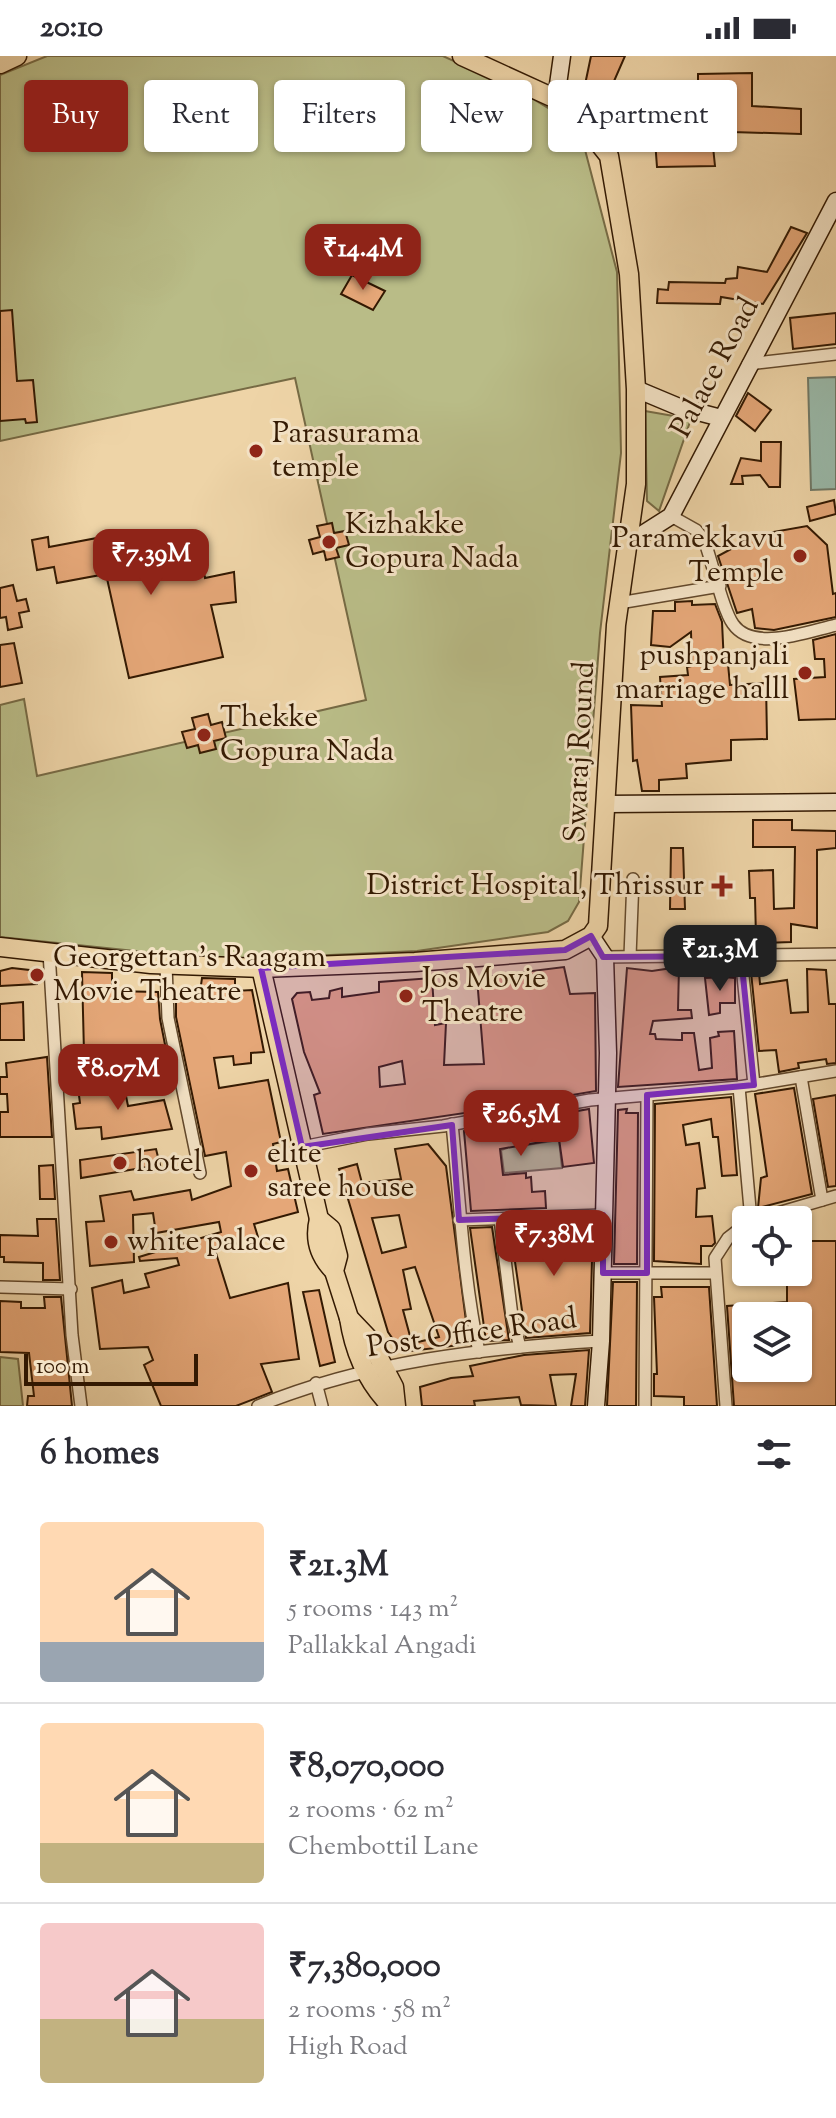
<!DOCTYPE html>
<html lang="en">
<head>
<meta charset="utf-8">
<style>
  :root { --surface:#fff; --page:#f2f2f3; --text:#2b2b33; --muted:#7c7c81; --line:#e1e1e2; --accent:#8f2418 }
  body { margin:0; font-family:"Sorts Mill Goudy",serif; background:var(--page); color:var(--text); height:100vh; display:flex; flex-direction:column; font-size:30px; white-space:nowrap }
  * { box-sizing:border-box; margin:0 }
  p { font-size:26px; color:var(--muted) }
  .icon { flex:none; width:44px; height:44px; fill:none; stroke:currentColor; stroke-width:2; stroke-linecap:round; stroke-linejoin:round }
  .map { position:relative; height:1350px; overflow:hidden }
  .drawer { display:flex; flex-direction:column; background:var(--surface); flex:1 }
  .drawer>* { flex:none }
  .hud { position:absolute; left:24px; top:24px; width:788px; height:72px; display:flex; gap:16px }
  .buttons { position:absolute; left:732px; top:1150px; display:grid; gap:16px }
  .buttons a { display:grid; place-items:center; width:80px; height:80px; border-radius:8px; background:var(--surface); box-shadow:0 2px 6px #0004; font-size:40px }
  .scale { position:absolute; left:24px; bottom:20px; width:174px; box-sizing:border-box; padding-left:8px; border:4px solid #331902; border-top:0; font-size:22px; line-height:28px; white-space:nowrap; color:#331902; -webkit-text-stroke:6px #f4e3c6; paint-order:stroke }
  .price { position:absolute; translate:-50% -68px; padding:0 18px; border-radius:16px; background:var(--accent); color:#fff; font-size:26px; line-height:52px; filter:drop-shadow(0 2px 4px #0008) }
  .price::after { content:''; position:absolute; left:50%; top:48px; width:24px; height:18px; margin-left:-12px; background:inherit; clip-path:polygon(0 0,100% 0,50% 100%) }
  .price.on { background:#222; color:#fff }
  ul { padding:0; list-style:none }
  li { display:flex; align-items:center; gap:24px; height:200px; padding:0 40px }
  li+li { border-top:2px solid var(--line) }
  li span { display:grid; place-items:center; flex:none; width:224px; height:160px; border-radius:8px; color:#555 }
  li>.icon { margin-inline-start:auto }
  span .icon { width:96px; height:96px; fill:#fffc; stroke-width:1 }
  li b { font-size:34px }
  h2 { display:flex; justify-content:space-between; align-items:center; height:96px; padding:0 40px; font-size:34px }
  .pill { padding:0 28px; border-radius:8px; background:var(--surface); box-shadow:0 2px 6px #0004; font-size:28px; line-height:72px }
  .pill.on { background:var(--accent); color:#fff }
  .status { display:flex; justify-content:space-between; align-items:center; height:56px; padding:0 40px; background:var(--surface); direction:ltr }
  .status svg { height:22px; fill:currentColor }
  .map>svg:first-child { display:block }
  .green { fill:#b9bc87; stroke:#766a44; stroke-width:2 }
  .water { fill:#99b8a8; stroke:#707866; stroke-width:2 }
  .building { fill:#e5a778; stroke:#331902; stroke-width:2; fill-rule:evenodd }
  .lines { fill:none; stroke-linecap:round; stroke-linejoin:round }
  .street-casing { stroke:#62482b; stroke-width:14 }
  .secondary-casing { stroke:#331902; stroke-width:19 }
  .primary-casing { stroke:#331902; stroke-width:21 }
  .street { stroke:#f4e3c6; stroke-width:11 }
  .secondary { stroke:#f4e3c6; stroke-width:16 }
  .primary { stroke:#eed4a7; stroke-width:18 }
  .marked { fill:#7b2cbf; fill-opacity:0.2; stroke:#7b2cbf; stroke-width:6; stroke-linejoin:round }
  .poi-dot { fill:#8f2418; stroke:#f4e3c6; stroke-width:3 }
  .labels { text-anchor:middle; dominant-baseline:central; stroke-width:6; stroke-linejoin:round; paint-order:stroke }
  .street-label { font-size:30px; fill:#331902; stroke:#f4e3c6 }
  .poi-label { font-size:30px; fill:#331902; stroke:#f4e3c6; text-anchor:start }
</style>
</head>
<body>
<div class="status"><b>20:10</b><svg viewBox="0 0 49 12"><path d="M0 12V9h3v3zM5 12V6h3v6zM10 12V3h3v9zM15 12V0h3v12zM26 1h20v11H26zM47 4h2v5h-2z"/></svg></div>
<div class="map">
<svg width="836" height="1350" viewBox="0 0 836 1350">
  <rect width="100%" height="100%" fill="#eed4a7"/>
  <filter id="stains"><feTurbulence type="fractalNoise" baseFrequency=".0025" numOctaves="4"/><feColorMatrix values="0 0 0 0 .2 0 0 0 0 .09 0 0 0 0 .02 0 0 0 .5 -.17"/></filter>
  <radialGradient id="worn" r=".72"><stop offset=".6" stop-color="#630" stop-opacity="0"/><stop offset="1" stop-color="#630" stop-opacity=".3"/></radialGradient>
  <g class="green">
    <polygon points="47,0 443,0 523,37 553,55 584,90 617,216 621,397 600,577 579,846 568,865 548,876 417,895 222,904 0,881 0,649 24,643 37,720 366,644 295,322 0,385 0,19"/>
    <polygon points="645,355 691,363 659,455 647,445"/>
    <polygon points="513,1062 519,1090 559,1084 562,1112 504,1117 501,1094 507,1092 502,1064"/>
    <polygon points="0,1301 18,1303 23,1350 0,1350"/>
  </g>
  <polygon class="water" points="836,321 836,433 811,434 808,322"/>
  <g class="building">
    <polygon points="591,0 625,0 604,48 582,43"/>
    <polygon points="752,17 752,50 801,53 801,78 732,76 733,38 698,38 698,18"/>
    <polygon points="712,81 715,110 657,111 655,84"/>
    <polygon points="791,171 807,177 763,248 721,241 720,248 657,247 658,233 668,234 669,226 725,227 726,223 737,222 738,211 767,216"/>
    <polygon points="352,219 385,235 373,254 341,238"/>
    <polygon points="12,254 17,325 33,324 37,366 26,367 25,363 0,365 0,255"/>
    <polygon points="836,257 836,288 793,293 790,262"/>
    <polygon points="748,337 771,354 755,375 736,360"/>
    <polygon points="761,386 781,386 780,431 769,431 760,419 742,420 743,428 731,428 741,402 761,405"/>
    <polygon points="834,444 836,458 810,465 807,451"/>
    <polygon points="332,467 334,477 345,475 349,489 336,492 339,501 326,504 324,495 313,498 309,484 320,481 317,470"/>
    <polygon points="807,470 827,489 833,538 836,537 836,561 774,574 755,572 752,553 737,557 718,500 757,479"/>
    <polygon points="195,475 205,522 234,516 236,546 211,549 223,601 129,622 106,518 57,527 54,511 37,514 32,484 48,481 49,491 97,482 100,495"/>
    <polygon points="13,529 17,545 26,543 29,555 19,557 22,571 8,574 6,561 0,562 0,532"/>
    <polygon points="692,545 692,549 715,548 722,566 724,608 728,608 730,629 766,627 767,683 731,684 731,704 686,708 687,722 659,724 659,735 642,735 637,704 633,705 631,649 662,650 660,621 688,619 687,611 692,610 691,576 670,591 651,589 653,555 675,555 675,546"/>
    <polygon points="836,578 836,663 799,664 794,623 825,621 824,603 815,603 813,584"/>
    <polygon points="14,587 22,627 0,631 0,589"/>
    <polygon points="208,658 211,669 222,666 226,682 214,685 216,693 200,697 198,689 187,692 182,676 195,673 192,662"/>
    <polygon points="753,764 792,764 792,774 836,775 836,792 817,794 817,872 791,868 791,886 764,887 764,880 756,881 755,842 750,842 749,815 773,814 774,853 794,852 795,791 753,791"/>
    <polygon points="671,792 683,792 685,853 670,853"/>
    <path d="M564 911 570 938 595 937 596 1035 525 1047V1038L491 1045 492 1053 323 1078 314 1039 320 1037 304 996 292 943 297 937 310 936 312 944 329 942 330 935 342 932V941L379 936V926L432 922 435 969 446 967 444 1009 484 1008 477 922ZM402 1005 405 1028 380 1031 379 1011Z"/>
    <polygon points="679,911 678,954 691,954 692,962 653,965 650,978 655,978 656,983 679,984 682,984 682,977 694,977 699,1014 712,1012 710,982 719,980 718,976 734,975 737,1023 618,1031 627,912 652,915"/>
    <polygon points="12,912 38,915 37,928 0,930 0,915"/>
    <polygon points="807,913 826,914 829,948 836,948 836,1007 827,1008 826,1003 798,1007 799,1012 779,1016 776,994 759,995 751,916 759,916 760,928 787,924 791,957 808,956"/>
    <polygon points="82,916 112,917 112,935 158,936 160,963 171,1019 129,1031 128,997 84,997"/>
    <polygon points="724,921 735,922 735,947 720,947 720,957 709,959 705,922"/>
    <polygon points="202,922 235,923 235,935 252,934 264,996 251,997 251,1007 234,1009 233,1000 214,1002 219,1032 268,1024 281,1086 273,1088 277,1115 288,1113 298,1156 254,1168 258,1181 215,1194 230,1242 288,1227 299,1303 261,1308 272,1336 236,1350 161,1350 144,1309 153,1304 148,1291 100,1293 92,1232 122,1224 124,1237 149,1231 145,1218 179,1209 177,1202 140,1205 139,1201 221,1176 219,1166 156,1177 153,1157 133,1159 134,1206 90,1210 86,1166 104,1165 100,1140 131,1135 134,1144 190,1134 192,1144 231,1130 226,1096 205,1100 176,961 176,937 200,936"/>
    <polygon points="23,946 24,984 0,984 0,948"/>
    <polygon points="47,1001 52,1081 0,1081 0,1056 8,1056 7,1038 0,1038 0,1021 7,1021 6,1007"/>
    <polygon points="123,1025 128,1050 164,1044 172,1073 102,1083 101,1071 76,1073 73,1048 80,1047 78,1032"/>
    <polygon points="794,1032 812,1138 758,1152 761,1122 767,1120 755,1038"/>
    <polygon points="836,1039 836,1130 828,1131 813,1043"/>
    <polygon points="731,1041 737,1119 722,1120 718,1081 713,1081 711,1063 683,1069 686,1089 699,1087 705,1132 697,1133 696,1161 712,1160 715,1187 712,1190 701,1190 701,1208 654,1205 655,1048"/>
    <polygon points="589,1053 594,1107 563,1111 559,1083 500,1093 503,1119 526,1117 526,1122 531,1121 532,1136 545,1135 546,1152 471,1155 464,1075"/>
    <polygon points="627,1053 626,1057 638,1057 637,1208 614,1208 618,1054"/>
    <path d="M428 1088 446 1110 469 1288 410 1295 397 1289 388 1276 339 1113 357 1108 362 1127 401 1123 395 1093ZM399 1159 406 1191 382 1197 372 1162ZM415 1211 439 1281 418 1286 416 1279 410 1280 403 1254 411 1253 403 1214Z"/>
    <polygon points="156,1093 160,1109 81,1122 80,1104"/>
    <polygon points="53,1109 55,1143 40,1143 39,1110"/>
    <polygon points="37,1163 56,1163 60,1224 43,1224 43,1207 4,1206 4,1201 0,1201 0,1179 38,1180"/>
    <polygon points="593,1168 590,1277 526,1282 510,1171"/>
    <polygon points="492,1171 509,1284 486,1285 470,1172"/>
    <path d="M798 1185H836V1350H734L727 1250 787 1246V1216H798ZM746 1260H798V1312H746Z"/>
    <polygon points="613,1226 637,1226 636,1350 607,1350"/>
    <polygon points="661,1231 709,1231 717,1350 684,1350 684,1341 654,1340 654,1318 657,1318 654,1241 662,1241"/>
    <polygon points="319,1234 335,1306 320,1310 303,1236"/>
    <polygon points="44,1241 61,1241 72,1350 27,1350 28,1340 34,1340 29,1297 0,1296 0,1245 21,1246 21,1252 45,1252"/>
    <polygon points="589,1294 585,1350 571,1350 576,1318 550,1319 556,1350 521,1349 519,1341 474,1345 475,1350 422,1350 420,1331 451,1322 473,1320 470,1310 524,1299"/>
  </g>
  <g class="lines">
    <g class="street-casing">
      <g id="street">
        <polyline points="748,308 836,298"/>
        <path d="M671 460 696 474 704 484C712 504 722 553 733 568 753 597 809 575 836 569"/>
        <polyline points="619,547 720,530"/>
        <polyline points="49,896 72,1279 81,1350"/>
        <polyline points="630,900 633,823"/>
        <polyline points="741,900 754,1029"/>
        <polyline points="605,901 836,898"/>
        <polyline points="166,909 168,962 200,1117"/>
        <polyline points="801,1021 822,1144"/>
        <polyline points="739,1031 751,1164"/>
        <path d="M452 1068C460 1145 463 1221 479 1296"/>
        <polyline points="302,1091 368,1078 443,1070 590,1044 739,1031 836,1015"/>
        <polyline points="500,1163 512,1260 520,1291"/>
        <polyline points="459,1164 603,1159"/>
        <polyline points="754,1164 836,1140"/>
        <polyline points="603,1217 714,1217"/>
        <polyline points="0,1231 71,1233"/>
        <polyline points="316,1327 322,1350"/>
        <path d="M258 1350C368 1305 484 1292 601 1285"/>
        <polyline points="645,1350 647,1039"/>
        <polyline points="726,1350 715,1202 728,1182 746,1168"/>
      </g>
    </g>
    <g class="secondary-casing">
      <g id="secondary">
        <polyline points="556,43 562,0"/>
        <polyline points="636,333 679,351 721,362"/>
        <polyline points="627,488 671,460 836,145"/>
        <polyline points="607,748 836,746"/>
        <polyline points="591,880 605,901 608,997 601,1285 596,1350"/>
      </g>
    </g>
    <g class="primary-casing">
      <g id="primary">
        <polyline points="0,8 17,0"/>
        <polyline points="0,891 151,908 261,912 415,906 565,894 591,880 598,870 616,569 636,428 636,333 629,218 609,100 578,61 556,43 462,0"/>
        <polyline points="261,912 319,1163 331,1173 338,1200 334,1215 349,1262 369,1283 394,1331 396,1350"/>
        <path d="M319 1163C314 1183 319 1200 334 1215"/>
        <path d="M349 1262C354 1295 367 1326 391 1350"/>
      </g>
    </g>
    <use href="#street" class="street"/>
    <use href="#secondary" class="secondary"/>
    <use href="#primary" class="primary"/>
  </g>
  <path class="marked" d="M591 880 603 901 741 900 754 1029 647 1039V1217H603V1159L459 1164 452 1069 302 1091 261 912 565 894Z"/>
  <g class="poi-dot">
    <circle cx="256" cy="395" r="8"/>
    <circle cx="329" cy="486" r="8"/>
    <circle cx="800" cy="500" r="8"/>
    <circle cx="805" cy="617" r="8"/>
    <circle cx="204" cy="679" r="8"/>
    <path d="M718 818h8v8h8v8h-8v8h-8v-8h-8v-8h8z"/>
    <circle cx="37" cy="919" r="8"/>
    <circle cx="406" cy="940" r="8"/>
    <circle cx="120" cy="1107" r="8"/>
    <circle cx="251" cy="1115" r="8"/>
    <circle cx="111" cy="1186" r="8"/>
  </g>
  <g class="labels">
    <g class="street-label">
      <text transform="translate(716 312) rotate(-62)">Palace Road</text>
      <text transform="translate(581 696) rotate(-87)">Swaraj Round</text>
      <text transform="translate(472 1278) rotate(-8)">Post Office Road</text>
    </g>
    <g class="poi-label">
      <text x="272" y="378">Parasurama<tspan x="272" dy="34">temple</tspan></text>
      <text x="345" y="469">Kizhakke<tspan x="345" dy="34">Gopura Nada</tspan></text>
      <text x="784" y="483" text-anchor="end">Paramekkavu<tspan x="784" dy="34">Temple</tspan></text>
      <text x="789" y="600" text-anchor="end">pushpanjali<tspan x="789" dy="34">marriage halll</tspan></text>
      <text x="220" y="662">Thekke<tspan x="220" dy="34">Gopura Nada</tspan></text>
      <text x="704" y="830" text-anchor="end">District Hospital, Thrissur</text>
      <text x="53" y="902">Georgettan's Raagam<tspan x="53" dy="34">Movie Theatre</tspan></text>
      <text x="422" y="923">Jos Movie<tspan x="422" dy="34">Theatre</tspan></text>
      <text x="267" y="1098">elite<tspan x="267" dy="34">saree house</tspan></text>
      <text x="136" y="1107">hotel</text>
      <text x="127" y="1186">white palace</text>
    </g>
  </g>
  <rect width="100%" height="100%" filter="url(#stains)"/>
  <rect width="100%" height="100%" fill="url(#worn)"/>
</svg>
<div class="buttons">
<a><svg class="icon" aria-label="locate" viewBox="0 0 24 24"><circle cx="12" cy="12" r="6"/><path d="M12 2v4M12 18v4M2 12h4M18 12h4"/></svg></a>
<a><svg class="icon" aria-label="layers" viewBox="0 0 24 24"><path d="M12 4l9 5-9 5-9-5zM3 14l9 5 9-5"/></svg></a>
</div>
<div class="scale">100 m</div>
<b class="price" style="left:363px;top:236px">₹14.4M</b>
<b class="price" style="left:151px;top:541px">₹7.39M</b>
<b class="price on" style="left:720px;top:937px">₹21.3M</b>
<b class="price" style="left:118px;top:1056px">₹8.07M</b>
<b class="price" style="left:521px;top:1102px">₹26.5M</b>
<b class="price" style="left:554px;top:1222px">₹7.38M</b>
<div class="hud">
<a class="pill on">Buy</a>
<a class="pill">Rent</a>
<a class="pill">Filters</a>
<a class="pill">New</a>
<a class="pill">Apartment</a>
</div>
</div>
<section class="drawer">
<h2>6 homes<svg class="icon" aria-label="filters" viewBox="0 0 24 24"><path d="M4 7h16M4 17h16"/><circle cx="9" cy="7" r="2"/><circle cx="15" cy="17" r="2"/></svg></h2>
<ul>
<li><span style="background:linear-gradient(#ffd9b3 75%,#9aa5b1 0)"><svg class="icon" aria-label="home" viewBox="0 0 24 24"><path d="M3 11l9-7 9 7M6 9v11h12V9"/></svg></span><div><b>₹21.3M</b><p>5 rooms · 143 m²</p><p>Pallakkal Angadi</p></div></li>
<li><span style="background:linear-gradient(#ffd9b3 75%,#c2b280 0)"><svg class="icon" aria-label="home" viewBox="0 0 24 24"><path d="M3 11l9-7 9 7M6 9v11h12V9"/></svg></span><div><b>₹8,070,000</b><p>2 rooms · 62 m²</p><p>Chembottil Lane</p></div></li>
<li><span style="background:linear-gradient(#f6c9c9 60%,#c2b280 0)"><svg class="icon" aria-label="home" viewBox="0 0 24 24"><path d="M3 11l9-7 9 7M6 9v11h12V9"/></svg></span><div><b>₹7,380,000</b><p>2 rooms · 58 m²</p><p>High Road</p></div></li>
</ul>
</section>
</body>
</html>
